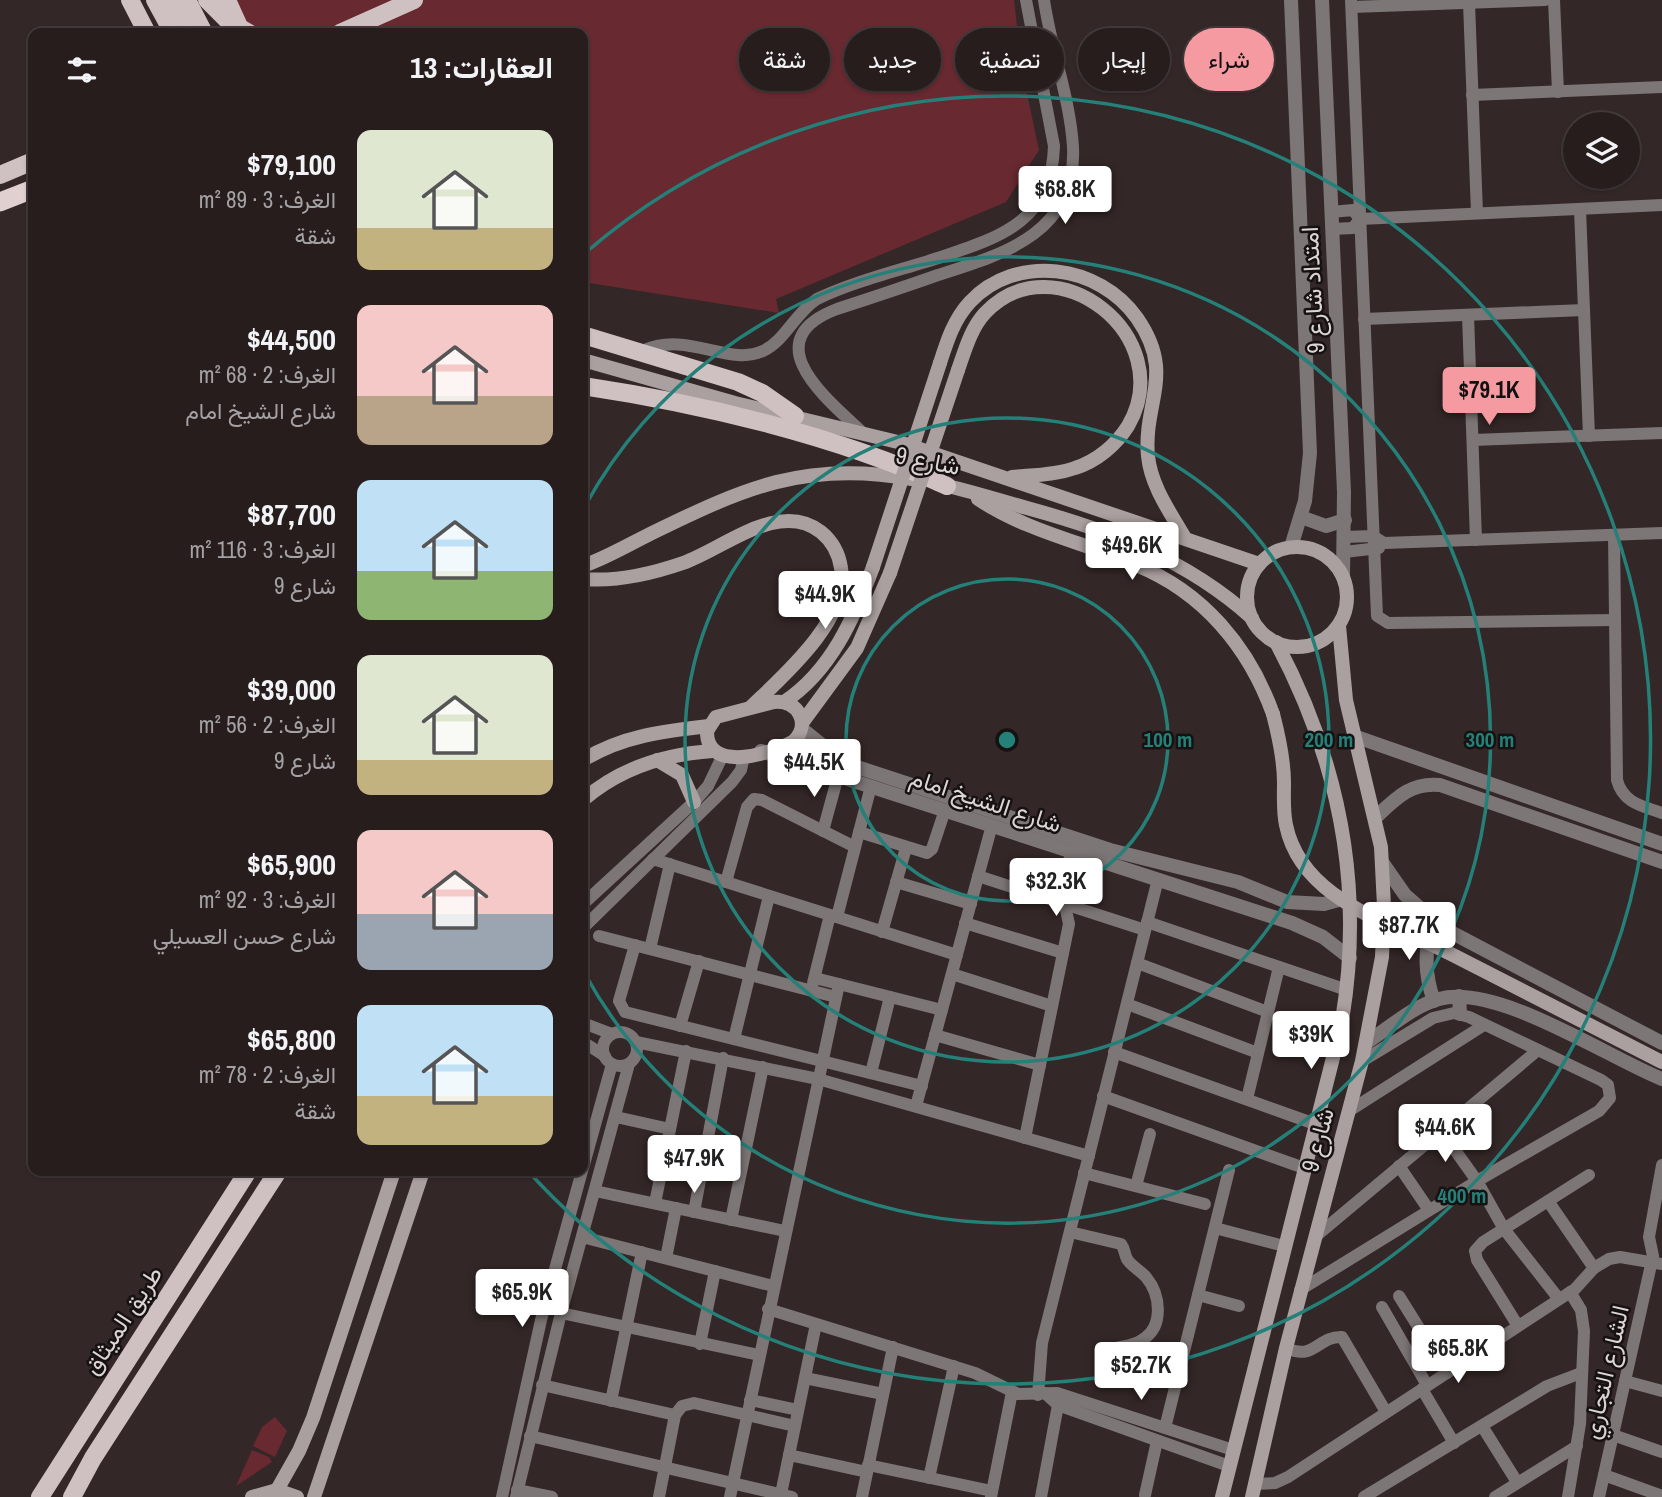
<!DOCTYPE html>
<html lang="ar">
<head>
<meta charset="utf-8">
<style>
  :root { --surface:#271d1d; --page:#2f2626; --text:#f1f3f6; --muted:#a4a2a4; --line:#433b3b; --accent:#f49aa0 }
  body { margin:0; font-family:"Archivo Narrow",Vazirmatn,sans-serif; background:var(--page); color:var(--text); direction:rtl; height:100vh; display:flex; flex-direction:column; font-size:26px; white-space:nowrap }
  * { box-sizing:border-box; margin:0 }
  p { font-size:23px; color:var(--muted) }
  .icon { flex:none; width:38px; height:38px; fill:none; stroke:currentColor; stroke-width:2; stroke-linecap:round; stroke-linejoin:round }
  .map { position:relative; flex:1; overflow:hidden; direction:ltr }
  .sheet { position:absolute; left:28px; top:28px; width:560px; height:1148px; display:flex; flex-direction:column; background:var(--surface); border-radius:14px; box-shadow:0 2px 5px #0004,0 0 0 2px var(--line); direction:rtl }
  .sheet>* { flex:none }
  .hud { position:absolute; left:609px; top:28px; width:665px; height:63px; direction:rtl; display:flex; gap:14px }
  .tools { position:absolute; left:1563px; top:112px; display:grid; gap:14px }
  .tools a { display:grid; place-items:center; width:77px; height:77px; border-radius:50%; background:var(--surface); box-shadow:0 2px 5px #0004,0 0 0 2px var(--line); font-size:35px }
  .price { position:absolute; translate:-50% -60px; padding:0 16px; border-radius:7px; background:#fff; color:#222; font-size:23px; line-height:46px; filter:drop-shadow(0 2px 4px #0008) }
  .price::after { content:''; position:absolute; left:50%; top:42px; width:21px; height:16px; margin-left:-10px; background:inherit; clip-path:polygon(0 0,100% 0,50% 100%) }
  .price.on { background:var(--accent); color:#111 }
  ul { padding:0; list-style:none }
  li { display:flex; align-items:center; gap:21px; height:175px; padding:0 35px }
  li span { display:grid; place-items:center; flex:none; width:196px; height:140px; border-radius:14px; color:#555 }
  li>.icon { margin-inline-start:auto }
  span .icon { width:84px; height:84px; fill:#fffc; stroke-width:1 }
  li b { font-size:30px }
  h2 { display:flex; justify-content:space-between; align-items:center; height:84px; padding:0 35px; font-size:30px }
  .tag { padding:0 24px; border-radius:32px; background:var(--surface); box-shadow:0 2px 5px #0004,0 0 0 2px var(--line); font-size:24px; line-height:63px }
  .tag.on { background:var(--accent); color:#111 }
  .map>svg:first-child { display:block }
  .green { fill:#682930 }
  .lines { fill:none; stroke-linecap:round; stroke-linejoin:round }
  .minor { stroke:#7d7676; stroke-width:12 }
  .tertiary { stroke:#7d7676; stroke-width:14 }
  .secondary { stroke:#aba0a0; stroke-width:14 }
  .primary { stroke:#cfc1c1; stroke-width:18 }
  .trunk { stroke:#e0d0d0; stroke-width:19 }
  .secondary-bridge { stroke:#aba0a0; stroke-width:14 }
  .primary-bridge { stroke:#cfc1c1; stroke-width:18 }
  .ring { fill:none; stroke:#248078; stroke-width:3.5 }
  .labels { text-anchor:middle; dominant-baseline:central; stroke-width:5; stroke-linejoin:round; paint-order:stroke }
  .street-label { font-size:24px; fill:#ddd5d5; stroke:#171212 }
  .centre { fill:#248078; stroke:#171212; stroke-width:3.5 }
  .ring-label { font-size:21px; text-anchor:middle; font-weight:bold; fill:#248078; stroke:#171212; stroke-width:5; stroke-linejoin:round; paint-order:stroke }
</style>
</head>
<body>
<div class="map">
<svg width="1662" height="1497" viewBox="0 0 1662 1497">
  <rect width="100%" height="100%" fill="#342727"/>
  <g class="green">
    <polygon points="230,0 1014,0 1022,70 1039,150 1006,202 776,299 779,313 583,282 583,33 246,33"/>
    <polygon points="275,1417 287,1431 275,1457 253,1446 262,1427"/>
    <polygon points="252,1450 269,1457 272,1462 236,1486"/>
  </g>
  <g class="lines">
    <g class="minor">
      <polyline points="1351,0 1377,616 1388,623 1615,620"/>
      <polyline points="1554,0 1558,92"/>
      <polyline points="1469,3 1477,213"/>
      <polyline points="1352,7 1545,0"/>
      <polyline points="1472,95 1662,87"/>
      <polyline points="1580,209 1589,436"/>
      <polyline points="1331,212 1353,210 1360,219"/>
      <polyline points="1332,229 1353,228 1360,219 1662,205"/>
      <polyline points="1468,315 1476,540"/>
      <polyline points="1364,319 1584,310"/>
      <path d="M642 351C688 330 728 367 763 351 785 341 795 313 817 299 857 280 902 270 944 256 1004 236 1052 219 1054 146L1026 0"/>
      <path d="M862 432C828 400 753 341 837 309 871 298 904 287 938 275 1004 254 1077 233 1073 147 1070 98 1051 49 1044 0"/>
      <polyline points="1473,440 1662,433"/>
      <path d="M1614 535 1617 780C1623 803 1642 806 1662 813"/>
      <polyline points="1344,537 1373,536 1384,543 1662,533"/>
      <polyline points="1344,552 1379,548"/>
      <polyline points="823,831 838,776"/>
      <polyline points="859,832 927,853 932,849 945,810"/>
      <polyline points="653,859 957,955"/>
      <polyline points="978,876 1145,930"/>
      <polyline points="726,882 747,807 754,799 762,800 855,847"/>
      <polyline points="896,882 971,904"/>
      <polyline points="583,904 694,802 708,786 722,757"/>
      <polyline points="837,917 871,786"/>
      <polyline points="1147,922 1347,990"/>
      <polyline points="965,923 1063,953"/>
      <polyline points="583,928 732,782 741,770 744,756"/>
      <polyline points="882,932 906,848"/>
      <polyline points="599,936 836,997"/>
      <polyline points="635,945 619,1001 625,1012 922,1086"/>
      <polyline points="650,949 670,864"/>
      <polyline points="1137,963 1268,1012"/>
      <polyline points="952,974 1052,1006"/>
      <polyline points="815,978 942,1010"/>
      <polyline points="813,983 830,915"/>
      <polyline points="1127,1004 1258,1053"/>
      <polyline points="583,1023 612,1034"/>
      <polyline points="680,1026 699,961"/>
      <circle cx="620" cy="1049" r="17"/>
      <polyline points="935,1035 1040,1065"/>
      <polyline points="734,1039 769,896"/>
      <polyline points="583,1042 605,1056"/>
      <polyline points="636,1042 818,1079 1089,1156"/>
      <polyline points="1114,1052 1315,1124"/>
      <polyline points="871,1073 890,997"/>
      <polyline points="1103,1096 1304,1168"/>
      <polyline points="1247,1099 1279,967"/>
      <polyline points="916,1106 992,825"/>
      <polyline points="1349,1111 1484,1025"/>
      <polyline points="616,1117 670,1129"/>
      <polyline points="1440,1129 1477,1181 1504,1229 1559,1299"/>
      <polyline points="1025,1138 1069,924 1061,887 1072,851"/>
      <polyline points="667,1144 743,1161"/>
      <polyline points="1399,1166 1429,1210"/>
      <polyline points="583,1168 612,1064"/>
      <polyline points="1084,1173 1205,1204"/>
      <polyline points="1136,1186 1150,1134"/>
      <polyline points="595,1191 785,1231"/>
      <polyline points="1548,1201 1594,1268"/>
      <polyline points="655,1203 686,1051"/>
      <polyline points="694,1212 723,1058"/>
      <polyline points="731,1220 763,1067"/>
      <polyline points="1215,1228 1284,1246"/>
      <path d="M1070 1232 1121 1244C1125 1249 1124 1253 1127 1259 1131 1266 1141 1271 1146 1277 1161 1295 1164 1327 1142 1340 1129 1349 1114 1344 1102 1355"/>
      <polyline points="582,1237 773,1286"/>
      <polyline points="1315,1237 1538,1050"/>
      <polyline points="666,1258 676,1208"/>
      <polyline points="1300,1290 1477,1181 1599,1111 1610,1098 1608,1085 1601,1080 1469,1017 1454,1013 1433,1018 1362,1061"/>
      <polyline points="1198,1295 1239,1306"/>
      <polyline points="1399,1296 1447,1373"/>
      <polyline points="1382,1307 1427,1385"/>
      <polyline points="768,1309 975,1373 1018,1394 1057,1393 1233,1450"/>
      <polyline points="561,1313 759,1355"/>
      <polyline points="1518,1326 1477,1260 1475,1251 1483,1242 1589,1175"/>
      <polyline points="700,1344 715,1271"/>
      <path d="M1286 1348C1316 1361 1317 1336 1342 1337L1386 1412"/>
      <polyline points="805,1378 883,1394"/>
      <polyline points="1625,1381 1662,1391"/>
      <polyline points="542,1385 675,1415"/>
      <polyline points="1422,1389 1454,1443"/>
      <polyline points="1045,1393 1058,1405 1229,1466"/>
      <polyline points="1038,1395 1042,1343 1158,879"/>
      <polyline points="750,1400 798,1410"/>
      <polyline points="611,1401 642,1252"/>
      <polyline points="1482,1426 1517,1482"/>
      <polyline points="1165,1428 1229,1170"/>
      <polyline points="1613,1435 1662,1452"/>
      <polyline points="530,1436 792,1497"/>
      <polyline points="789,1455 867,1472"/>
      <polyline points="868,1465 992,1491"/>
      <polyline points="1604,1475 1662,1496"/>
      <polyline points="929,1478 954,1366"/>
      <polyline points="1255,1484 1275,1483 1288,1477 1575,1289 1594,1268 1609,1259 1620,1257 1662,1264"/>
      <polyline points="517,1490 552,1497"/>
      <polyline points="781,1494 816,1324"/>
      <polyline points="1145,1495 1157,1441"/>
      <polyline points="502,1497 541,1320 582,1171"/>
      <polyline points="516,1497 561,1313 629,1064"/>
      <polyline points="659,1497 675,1415 682,1406 694,1403 795,1426"/>
      <polyline points="730,1497 839,984"/>
      <polyline points="862,1497 893,1347"/>
      <polyline points="991,1497 1012,1392"/>
      <polyline points="1041,1497 1058,1405"/>
      <polyline points="1364,1497 1547,1386 1581,1373"/>
      <polyline points="1495,1497 1577,1446"/>
      <polyline points="1568,1497 1580,1424 1584,1331 1581,1310 1570,1292"/>
      <polyline points="1599,1497 1653,1256 1649,1237 1662,1165"/>
    </g>
    <g class="tertiary">
      <polyline points="1291,0 1310,453 1305,501 1291,547"/>
      <polyline points="1322,0 1344,492 1343,577"/>
      <polyline points="1301,517 1326,526 1345,520"/>
      <polyline points="802,729 833,754 857,767 1110,850 1238,882 1287,902 1324,904 1349,897"/>
      <polyline points="1354,736 1662,844"/>
      <polyline points="761,751 1292,923 1323,937 1350,958"/>
      <path d="M1376 817C1396 798 1411 782 1440 785L1662 862"/>
      <polyline points="1382,862 1405,895 1443,928 1662,1043"/>
      <path d="M1433 922C1424 949 1424 974 1434 1001"/>
      <polyline points="1459,996 1460,1014"/>
      <path d="M1366 1043C1389 1028 1413 1006 1439 999 1497 983 1607 1057 1662 1079"/>
    </g>
    <g class="secondary">
      <polyline points="583,360 735,403 902,443 1259,564"/>
      <path d="M940 363C947 341 954 319 970 302 1016 253 1099 264 1137 318 1176 374 1143 402 1148 456 1151 486 1170 512 1185 538"/>
      <path d="M958 370C965 350 971 328 985 313 1055 239 1180 337 1128 426 1116 445 1097 461 1075 468 1055 475 1033 475 1012 477"/>
      <path d="M938 484C968 490 998 500 1027 508 1111 531 1186 559 1252 618"/>
      <path d="M978 499C1028 532 1083 542 1136 565 1203 592 1249 647 1273 714"/>
      <circle cx="1297" cy="597" r="50"/>
      <path d="M583 566C606 558 628 545 650 534 744 488 805 460 912 479"/>
      <path d="M583 579C616 582 651 574 683 563 723 549 779 499 821 532 832 541 839 554 841 568 850 619 783 676 751 707"/>
      <path d="M774 702C798 699 811 724 794 741 772 754 706 774 707 731L716 717Z"/>
      <path d="M784 702C831 671 854 618 873 567"/>
      <polyline points="802,723 857,648 890,573"/>
      <path d="M583 760C622 736 664 731 709 726"/>
      <polyline points="657,760 682,775 694,802"/>
      <path d="M583 800C620 768 665 754 713 751"/>
      <polyline points="1447,952 1662,1062"/>
      <polyline points="277,1490 299,1451 313,1418 394,1171"/>
      <polyline points="252,1497 277,1490 297,1497"/>
      <polyline points="314,1497 423,1171"/>
      <path d="M1222 1497 1341 1026C1365 891 1340 762 1276 642"/>
      <polyline points="1252,1497 1286,1348 1362,1061 1382,957 1384,906 1381,847 1346,700 1339,626"/>
    </g>
    <g class="primary">
      <polyline points="130,0 147,33"/>
      <polyline points="155,0 173,33"/>
      <polyline points="170,0 187,33"/>
      <polyline points="187,0 204,33"/>
      <polyline points="227,0 242,33"/>
      <polyline points="340,33 414,0"/>
      <polyline points="0,175 33,161"/>
      <polyline points="583,335 738,382 762,393 795,416"/>
      <path d="M583 386C703 404 837 436 947 486"/>
      <polyline points="40,1497 248,1171"/>
      <polyline points="72,1497 93,1458 278,1171"/>
    </g>
    <polyline class="trunk" points="0,202 33,189"/>
    <g class="secondary-bridge">
      <polyline points="873,567 940,363"/>
      <polyline points="890,573 958,370"/>
      <path d="M1273 714C1279 737 1284 759 1284 783 1284 797 1283 811 1286 825 1301 899 1388 922 1447 952"/>
    </g>
    <polyline class="primary-bridge" points="207,0 228,21 249,33"/>
  </g>
  <g class="ring">
    <circle cx="1007" cy="740" r="161"/>
    <circle cx="1007" cy="740" r="322"/>
    <path d="M585 506A483 483 0 1 1 585 974"/>
    <path d="M584 254A644 644 0 1 1 528 1171"/>
  </g>
  <g class="labels">
    <g class="street-label">
      <text transform="translate(1312 290) rotate(-93)">امتداد شارع 9</text>
      <text transform="translate(928 460) rotate(11)">شارع 9</text>
      <text transform="translate(986 800) rotate(18)">شارع الشيخ امام</text>
      <text transform="translate(1317 1140) rotate(-75)">شارع 9</text>
      <text transform="translate(122 1320) rotate(-57)">طريق الميثاق</text>
      <text transform="translate(1605 1372) rotate(-77)">الشارع التجاري</text>
    </g>
  </g>
  <circle cx="1007" cy="740" r="10" class="centre"/>
  <g class="ring-label">
    <text x="1168" y="747">100 m</text>
    <text x="1329" y="747">200 m</text>
    <text x="1490" y="747">300 m</text>
    <text x="1462" y="1203">400 m</text>
  </g>
</svg>
<div class="tools">
<a><svg class="icon" aria-label="layers" viewBox="0 0 24 24"><path d="M12 4l9 5-9 5-9-5zM3 14l9 5 9-5"/></svg></a>
</div>
<b class="price" style="left:1065px;top:226px">$68.8K</b>
<b class="price on" style="left:1489px;top:427px">$79.1K</b>
<b class="price" style="left:1132px;top:582px">$49.6K</b>
<b class="price" style="left:825px;top:631px">$44.9K</b>
<b class="price" style="left:814px;top:799px">$44.5K</b>
<b class="price" style="left:1056px;top:918px">$32.3K</b>
<b class="price" style="left:1409px;top:962px">$87.7K</b>
<b class="price" style="left:1311px;top:1071px">$39K</b>
<b class="price" style="left:1445px;top:1164px">$44.6K</b>
<b class="price" style="left:694px;top:1195px">$47.9K</b>
<b class="price" style="left:522px;top:1329px">$65.9K</b>
<b class="price" style="left:1458px;top:1385px">$65.8K</b>
<b class="price" style="left:1141px;top:1402px">$52.7K</b>
<div class="hud">
<a class="tag on">شراء</a>
<a class="tag">إيجار</a>
<a class="tag">تصفية</a>
<a class="tag">جديد</a>
<a class="tag">شقة</a>
</div>
<section class="sheet">
<h2>العقارات: 13<svg class="icon" aria-label="filters" viewBox="0 0 24 24"><path d="M4 7h16M4 17h16"/><circle cx="9" cy="7" r="2"/><circle cx="15" cy="17" r="2"/></svg></h2>
<ul>
<li><span style="background:linear-gradient(#dfe7d0 70%,#c2b280 0)"><svg class="icon" aria-label="home" viewBox="0 0 24 24"><path d="M3 11l9-7 9 7M6 9v11h12V9"/></svg></span><div><b>$79,100</b><p>الغرف: 3 · 89 m²</p><p>شقة</p></div></li>
<li><span style="background:linear-gradient(#f6c9c9 65%,#b9a48a 0)"><svg class="icon" aria-label="home" viewBox="0 0 24 24"><path d="M3 11l9-7 9 7M6 9v11h12V9"/></svg></span><div><b>$44,500</b><p>الغرف: 2 · 68 m²</p><p>شارع الشيخ امام</p></div></li>
<li><span style="background:linear-gradient(#bfe0f5 65%,#8fb573 0)"><svg class="icon" aria-label="home" viewBox="0 0 24 24"><path d="M3 11l9-7 9 7M6 9v11h12V9"/></svg></span><div><b>$87,700</b><p>الغرف: 3 · 116 m²</p><p>شارع 9</p></div></li>
<li><span style="background:linear-gradient(#dfe7d0 75%,#c2b280 0)"><svg class="icon" aria-label="home" viewBox="0 0 24 24"><path d="M3 11l9-7 9 7M6 9v11h12V9"/></svg></span><div><b>$39,000</b><p>الغرف: 2 · 56 m²</p><p>شارع 9</p></div></li>
<li><span style="background:linear-gradient(#f6c9c9 60%,#9aa5b1 0)"><svg class="icon" aria-label="home" viewBox="0 0 24 24"><path d="M3 11l9-7 9 7M6 9v11h12V9"/></svg></span><div><b>$65,900</b><p>الغرف: 3 · 92 m²</p><p>شارع حسن العسيلي</p></div></li>
<li><span style="background:linear-gradient(#bfe0f5 65%,#c2b280 0)"><svg class="icon" aria-label="home" viewBox="0 0 24 24"><path d="M3 11l9-7 9 7M6 9v11h12V9"/></svg></span><div><b>$65,800</b><p>الغرف: 2 · 78 m²</p><p>شقة</p></div></li>
</ul>
</section>
</div>
</body>
</html>
